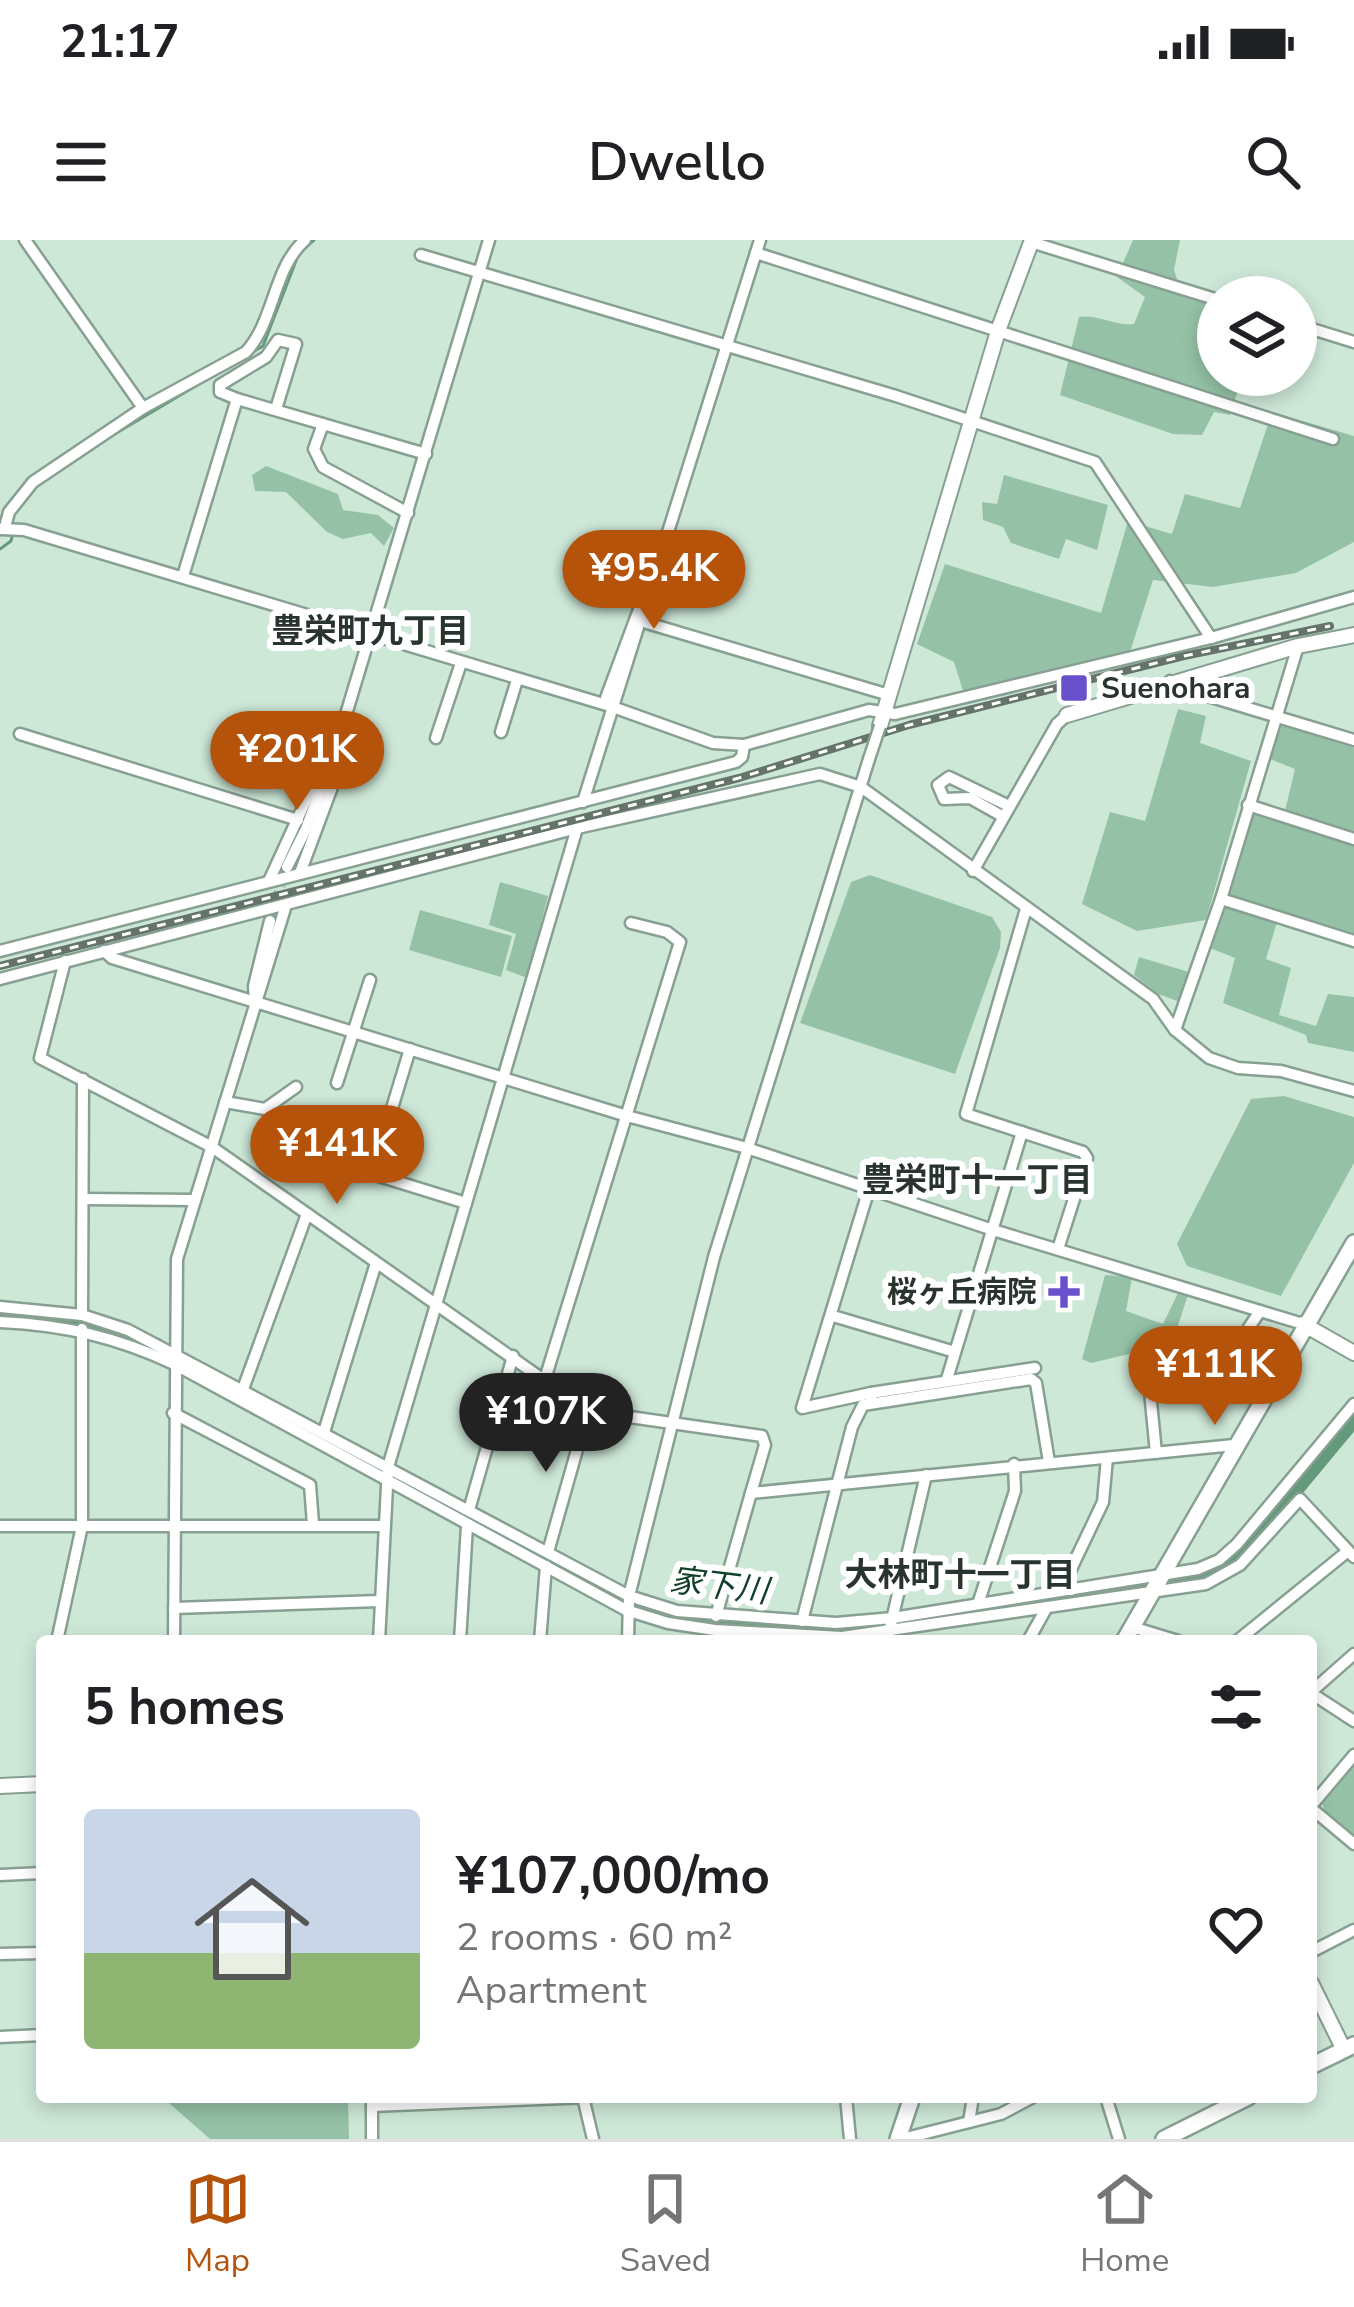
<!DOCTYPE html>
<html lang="en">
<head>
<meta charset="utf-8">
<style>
  :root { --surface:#fff; --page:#f2f2f2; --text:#202124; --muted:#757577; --line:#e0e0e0; --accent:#b45309 }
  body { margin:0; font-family:"Nunito Sans","Noto Sans JP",sans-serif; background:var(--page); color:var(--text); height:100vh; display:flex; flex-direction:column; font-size:45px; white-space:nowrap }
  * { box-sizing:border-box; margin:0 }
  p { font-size:39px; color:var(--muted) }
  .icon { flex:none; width:66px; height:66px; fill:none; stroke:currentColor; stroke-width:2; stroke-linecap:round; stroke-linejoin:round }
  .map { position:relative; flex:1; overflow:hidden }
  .panel { position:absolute; left:36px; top:1395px; width:1281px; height:468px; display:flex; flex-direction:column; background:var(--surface); border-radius:12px; box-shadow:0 6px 18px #0003 }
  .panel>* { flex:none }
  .controls { position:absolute; left:1197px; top:36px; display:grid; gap:24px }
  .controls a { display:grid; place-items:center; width:120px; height:120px; border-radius:50%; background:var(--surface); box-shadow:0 6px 18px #0003; font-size:60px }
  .price { position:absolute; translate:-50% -102px; padding:0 27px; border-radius:42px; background:var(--accent); color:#fff; font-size:39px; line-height:78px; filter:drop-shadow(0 3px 6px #0008) }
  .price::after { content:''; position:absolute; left:50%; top:72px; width:36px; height:27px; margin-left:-18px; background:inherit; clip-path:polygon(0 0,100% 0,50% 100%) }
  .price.on { background:#222; color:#fff }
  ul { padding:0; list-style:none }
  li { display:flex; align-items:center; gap:36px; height:300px; padding:0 48px }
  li+li { border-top:3px solid var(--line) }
  li span { display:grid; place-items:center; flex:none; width:336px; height:240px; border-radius:12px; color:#555 }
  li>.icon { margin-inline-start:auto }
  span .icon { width:144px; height:144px; fill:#fffc; stroke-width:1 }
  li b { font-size:51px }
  h2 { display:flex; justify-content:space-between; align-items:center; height:144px; padding:0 48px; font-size:51px }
  .status { display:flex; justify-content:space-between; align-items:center; height:84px; padding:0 60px; background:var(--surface); direction:ltr }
  .status svg { height:33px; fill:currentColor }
  header { display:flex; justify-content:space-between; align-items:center; height:156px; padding:0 48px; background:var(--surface); font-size:54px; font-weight:600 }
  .tab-bar { display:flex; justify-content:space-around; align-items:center; height:168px; border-top:3px solid var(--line); background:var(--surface); font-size:33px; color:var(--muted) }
  .tab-bar a { display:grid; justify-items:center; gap:6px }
  .tab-bar .on { color:var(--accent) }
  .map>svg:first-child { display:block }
  .green { fill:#95c2a7 }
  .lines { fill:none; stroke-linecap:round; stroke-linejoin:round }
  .stream { stroke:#629a7b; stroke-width:3 }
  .river { stroke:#629a7b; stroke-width:21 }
  .minor-tunnel { stroke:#adc4b6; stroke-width:10; stroke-dasharray:10 5; stroke-linecap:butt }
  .minor-casing { stroke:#87a091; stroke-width:15 }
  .tertiary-casing { stroke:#87a091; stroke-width:18 }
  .secondary-casing { stroke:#87a091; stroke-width:20 }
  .minor { stroke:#fff; stroke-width:10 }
  .tertiary { stroke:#fff; stroke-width:14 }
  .secondary { stroke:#fff; stroke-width:15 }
  .rail-casing { stroke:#64746a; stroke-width:8 }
  .rail { stroke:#fff; stroke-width:3; stroke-dasharray:9; stroke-linecap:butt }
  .minor-bridge-casing { stroke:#87a091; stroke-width:15; stroke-linecap:butt }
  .minor-bridge { stroke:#fff; stroke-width:10 }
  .poi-dot { fill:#6851ca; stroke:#fff; stroke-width:4.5 }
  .labels { text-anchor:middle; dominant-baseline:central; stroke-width:12; stroke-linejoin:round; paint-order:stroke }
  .poi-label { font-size:30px; font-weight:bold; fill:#2a342e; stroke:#fff; text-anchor:start }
  .neighbourhood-label { font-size:33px; font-weight:bold; fill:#2a342e; stroke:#fff }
  .water-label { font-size:33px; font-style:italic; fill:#113f29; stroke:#fff }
</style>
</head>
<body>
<div class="status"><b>21:17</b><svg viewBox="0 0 49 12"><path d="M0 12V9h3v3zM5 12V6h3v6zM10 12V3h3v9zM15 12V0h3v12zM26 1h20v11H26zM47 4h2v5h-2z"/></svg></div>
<header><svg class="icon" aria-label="menu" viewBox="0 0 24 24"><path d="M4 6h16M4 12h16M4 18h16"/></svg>Dwello<svg class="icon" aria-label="search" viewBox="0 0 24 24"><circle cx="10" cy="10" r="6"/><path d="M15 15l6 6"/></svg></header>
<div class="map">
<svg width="1354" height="1899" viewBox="0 0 1354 1899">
  <rect width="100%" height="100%" fill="#cee8d8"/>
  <g class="green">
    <path d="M1133 0H1180L1174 30 1183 57 1218 68V135H1243L1230 175 1214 172 1202 195 1173 194 1060 155 1079 77C1098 74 1113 86 1134 84L1145 57 1117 37Z"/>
    <polygon points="1272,172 1354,196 1354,302 1296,333 1213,347 1153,340 1130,412 963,451 954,422 917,404 945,324 1101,373 1128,281 1172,294 1185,254 1240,268"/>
    <polygon points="266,226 338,254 343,270 378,275 394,288 384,306 371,293 343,299 327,292 286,252 255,251 252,235"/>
    <polygon points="1004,235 1108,265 1097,310 1066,299 1059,319 1011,303 1003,287 983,280 982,262 997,264"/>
    <polygon points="1178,469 1206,476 1200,503 1251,521 1206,680 1137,691 1082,664 1110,572 1145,581"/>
    <polygon points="1282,485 1354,508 1354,591 1285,571 1295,529 1270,519"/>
    <polygon points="1253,571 1354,604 1354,697 1226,657"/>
    <polygon points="870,635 992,677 1001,692 1000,708 955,834 800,783 851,642"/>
    <polygon points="500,642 548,656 527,738 506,730 516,694 489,685"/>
    <polygon points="1226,666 1277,682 1266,719 1291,728 1279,775 1316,786 1328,754 1354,757 1354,812 1308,803 1306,795 1223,763 1235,718 1210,708"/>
    <polygon points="420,670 512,696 501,737 409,710"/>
    <polygon points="1139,717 1189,732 1180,762 1158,754 1134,735"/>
    <polygon points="1284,856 1354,877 1354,923 1281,1056 1187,1026 1177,1004 1251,859"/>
    <polygon points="1105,1035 1132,1037 1126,1071 1163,1084 1179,1051 1188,1055 1172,1104 1091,1123 1082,1119"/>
    <polygon points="1354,1526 1354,1595 1324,1570 1322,1562"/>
    <polygon points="162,1857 348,1857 349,1899 210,1899"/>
  </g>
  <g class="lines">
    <g class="stream">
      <polyline points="108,198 263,106 299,13 314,0"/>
      <polyline points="0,309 11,301 13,293"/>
    </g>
    <g class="river">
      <polyline points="0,1075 85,1082 156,1108"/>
      <polyline points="368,1223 650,1372 702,1381 817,1390 893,1385"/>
      <polyline points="923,1380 1220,1329 1233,1321 1354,1175"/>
    </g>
    <polyline class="minor-tunnel" points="271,675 284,636"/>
    <g class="minor-casing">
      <g id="minor">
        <polyline points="25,0 143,168"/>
        <polyline points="1031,2 1218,60"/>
        <polyline points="756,13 1333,199"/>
        <polyline points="421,15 896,156 1095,222 1211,398"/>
        <polyline points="1296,84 1354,102"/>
        <polyline points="276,169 296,104 278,100 266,117 220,145 220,152 237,159 426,214"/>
        <polyline points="323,184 314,209 323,227 408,273"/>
        <path d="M5 287 9 272 33 242 143 168 246 112C275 80 273 28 305 0"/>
        <polyline points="0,289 24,290 610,466 713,503 744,505 869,470 895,474 1211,398 1354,357"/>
        <polyline points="183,336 237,159"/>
        <polyline points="647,383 889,455"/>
        <polyline points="1170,441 1178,447 1354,500"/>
        <polyline points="610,466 606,458 654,329"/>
        <polyline points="501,492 517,440"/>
        <polyline points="20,494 298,580"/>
        <polyline points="436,498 461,423"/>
        <polyline points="583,562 760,0"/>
        <polyline points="1248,565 1354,599"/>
        <polyline points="1002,576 970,558 944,559 938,545 949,537 1009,566"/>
        <polyline points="287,627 306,589 335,511 489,0"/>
        <polyline points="973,631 1057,484 1067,475"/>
        <polyline points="300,633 338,531 335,512"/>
        <polyline points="269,641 318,534 326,526"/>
        <polyline points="1221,659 1354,701"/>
        <polyline points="1026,669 966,874 1083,912 1087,918 1058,1009"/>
        <polyline points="0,711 736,522 742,517 744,505"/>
        <polyline points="104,711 112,718 627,876 747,908 993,990 1303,1084"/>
        <polyline points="65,721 40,818 212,907 588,1171 762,1196 765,1205 751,1253 1234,1205"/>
        <polyline points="0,739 577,588 820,534 861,547 1153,759 1175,790 1209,818 1238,828 1281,831 1354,851"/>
        <polyline points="255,759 254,746 270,681"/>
        <polyline points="1175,790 1221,659 1298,406"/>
        <polyline points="337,843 370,740"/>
        <polyline points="225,862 265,869 296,847"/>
        <polyline points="389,878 410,809"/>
        <polyline points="366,932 466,963"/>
        <polyline points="869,949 802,1168 871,1153 871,1162"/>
        <polyline points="83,959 195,960"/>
        <polyline points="0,1067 82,1075 128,1090 629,1356 677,1371 836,1383 893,1378 1198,1329 1219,1320 1237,1304 1354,1164"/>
        <polyline points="82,1075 83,839"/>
        <polyline points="833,1076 955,1112"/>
        <path d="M0 1082C64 1085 116 1097 174 1124L626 1370 668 1383 715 1390 842 1397 1206 1344 1240 1325 1300 1259 1354 1317"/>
        <polyline points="1177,1109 1242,1098 1260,1071"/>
        <polyline points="1148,1131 1156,1213"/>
        <polyline points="545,1139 680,702 667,692 631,683"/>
        <polyline points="947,1139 1022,892"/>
        <polyline points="243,1149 307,974"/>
        <polyline points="871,1153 1035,1128"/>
        <polyline points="173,1173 310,1245 313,1284"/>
        <polyline points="324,1192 376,1023"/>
        <polyline points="469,1270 513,1116"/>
        <polyline points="0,1286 383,1286"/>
        <polyline points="548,1312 588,1171"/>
        <polyline points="1061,1350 1103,1262 1107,1218"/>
        <polyline points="978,1364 1015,1251 1014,1224"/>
        <polyline points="174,1368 379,1361"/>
        <polyline points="716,1376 751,1253"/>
        <polyline points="802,1381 852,1187 863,1165 1031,1139 1036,1143 1049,1222"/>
        <polyline points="1132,1387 1178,1401"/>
        <polyline points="57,1401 82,1286 82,1089"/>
        <polyline points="174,1401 177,1019 286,665"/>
        <polyline points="379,1401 388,1227 577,588"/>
        <polyline points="460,1401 467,1286"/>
        <polyline points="540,1401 546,1326"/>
        <polyline points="628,1401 629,1356 714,1017 869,519"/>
        <polyline points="887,1401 926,1235"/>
        <polyline points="1028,1401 1047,1367"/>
        <polyline points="1237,1401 1348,1311"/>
        <polyline points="1311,1452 1354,1414"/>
        <polyline points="1311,1453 1354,1481"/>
        <polyline points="1311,1566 1354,1515"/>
        <polyline points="1311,1568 1354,1604"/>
        <polyline points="0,1635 42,1633"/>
        <polyline points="1311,1712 1354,1690"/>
        <polyline points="0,1714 42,1713"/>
        <polyline points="0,1797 42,1795"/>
        <polyline points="372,1857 372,1899"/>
        <polyline points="583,1857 593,1899"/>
        <polyline points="846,1857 850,1899"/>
        <polyline points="1106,1857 1119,1899"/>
        <polyline points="372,1866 589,1857"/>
        <polyline points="969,1882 973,1857"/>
        <polyline points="902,1899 1001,1874 1033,1857"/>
      </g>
    </g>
    <g class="tertiary-casing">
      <g id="tertiary">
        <polyline points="1067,475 1298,406 1354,395"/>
        <polyline points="880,486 999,88 1032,0"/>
        <polyline points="1303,1084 1354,1113"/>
        <polyline points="0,1546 42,1544"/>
        <polyline points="1311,1743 1344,1810"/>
      </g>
    </g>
    <g class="secondary-casing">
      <g id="secondary">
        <polyline points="1124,1401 1354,1003"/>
        <polyline points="1311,1826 1354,1805"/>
        <polyline points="898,1899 912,1857"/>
        <polyline points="1164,1899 1248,1857"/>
      </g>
    </g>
    <use href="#minor" class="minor"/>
    <use href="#tertiary" class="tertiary"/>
    <use href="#secondary" class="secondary"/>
    <g class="rail-casing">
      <polyline id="rail" points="0,726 739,538 909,485 1184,416 1330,386"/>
    </g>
    <use href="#rail" class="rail"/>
    <g class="minor-bridge-casing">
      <polyline id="minor-bridge" points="869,519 880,486"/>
    </g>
    <use href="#minor-bridge" class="minor-bridge"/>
  </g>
  <g class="poi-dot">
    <rect x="1059" y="433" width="30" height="30" rx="6"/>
    <path d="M1058 1034h12v12h12v12h-12v12h-12v-12h-12v-12h12z"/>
  </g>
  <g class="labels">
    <g class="poi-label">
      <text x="1101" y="448">Suenohara</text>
      <text x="1037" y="1052" text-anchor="end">桜ヶ丘病院</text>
    </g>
    <g class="neighbourhood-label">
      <text x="370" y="391">豊栄町九丁目</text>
      <text x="977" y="940">豊栄町十一丁目</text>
      <text x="960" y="1335">大林町十一丁目</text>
    </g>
    <g class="water-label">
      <text transform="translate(719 1346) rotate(7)">家下川</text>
    </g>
  </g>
</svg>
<div class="controls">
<a><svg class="icon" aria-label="layers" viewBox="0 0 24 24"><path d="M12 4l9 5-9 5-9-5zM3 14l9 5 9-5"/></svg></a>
</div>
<b class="price" style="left:654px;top:392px">¥95.4K</b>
<b class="price" style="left:297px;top:573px">¥201K</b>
<b class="price" style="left:337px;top:967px">¥141K</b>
<b class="price" style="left:1215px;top:1188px">¥111K</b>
<b class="price on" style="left:546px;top:1235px">¥107K</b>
<section class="panel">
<h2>5 homes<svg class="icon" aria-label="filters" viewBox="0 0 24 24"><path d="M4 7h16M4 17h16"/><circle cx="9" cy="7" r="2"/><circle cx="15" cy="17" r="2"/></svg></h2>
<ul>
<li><span style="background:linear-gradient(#c9d6e8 60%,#8fb573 0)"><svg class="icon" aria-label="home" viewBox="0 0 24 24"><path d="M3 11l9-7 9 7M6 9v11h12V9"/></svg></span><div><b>¥107,000/mo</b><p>2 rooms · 60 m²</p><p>Apartment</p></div><svg class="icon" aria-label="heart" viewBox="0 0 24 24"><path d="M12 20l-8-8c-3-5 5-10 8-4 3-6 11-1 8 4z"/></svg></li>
</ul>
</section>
</div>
<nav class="tab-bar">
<a class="on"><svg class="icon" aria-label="map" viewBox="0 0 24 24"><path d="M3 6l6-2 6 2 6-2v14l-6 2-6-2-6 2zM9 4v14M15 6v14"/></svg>Map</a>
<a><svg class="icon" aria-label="saved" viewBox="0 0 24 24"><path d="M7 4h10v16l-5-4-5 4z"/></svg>Saved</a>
<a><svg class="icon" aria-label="home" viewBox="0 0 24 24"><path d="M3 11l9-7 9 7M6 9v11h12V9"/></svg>Home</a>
</nav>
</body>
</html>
